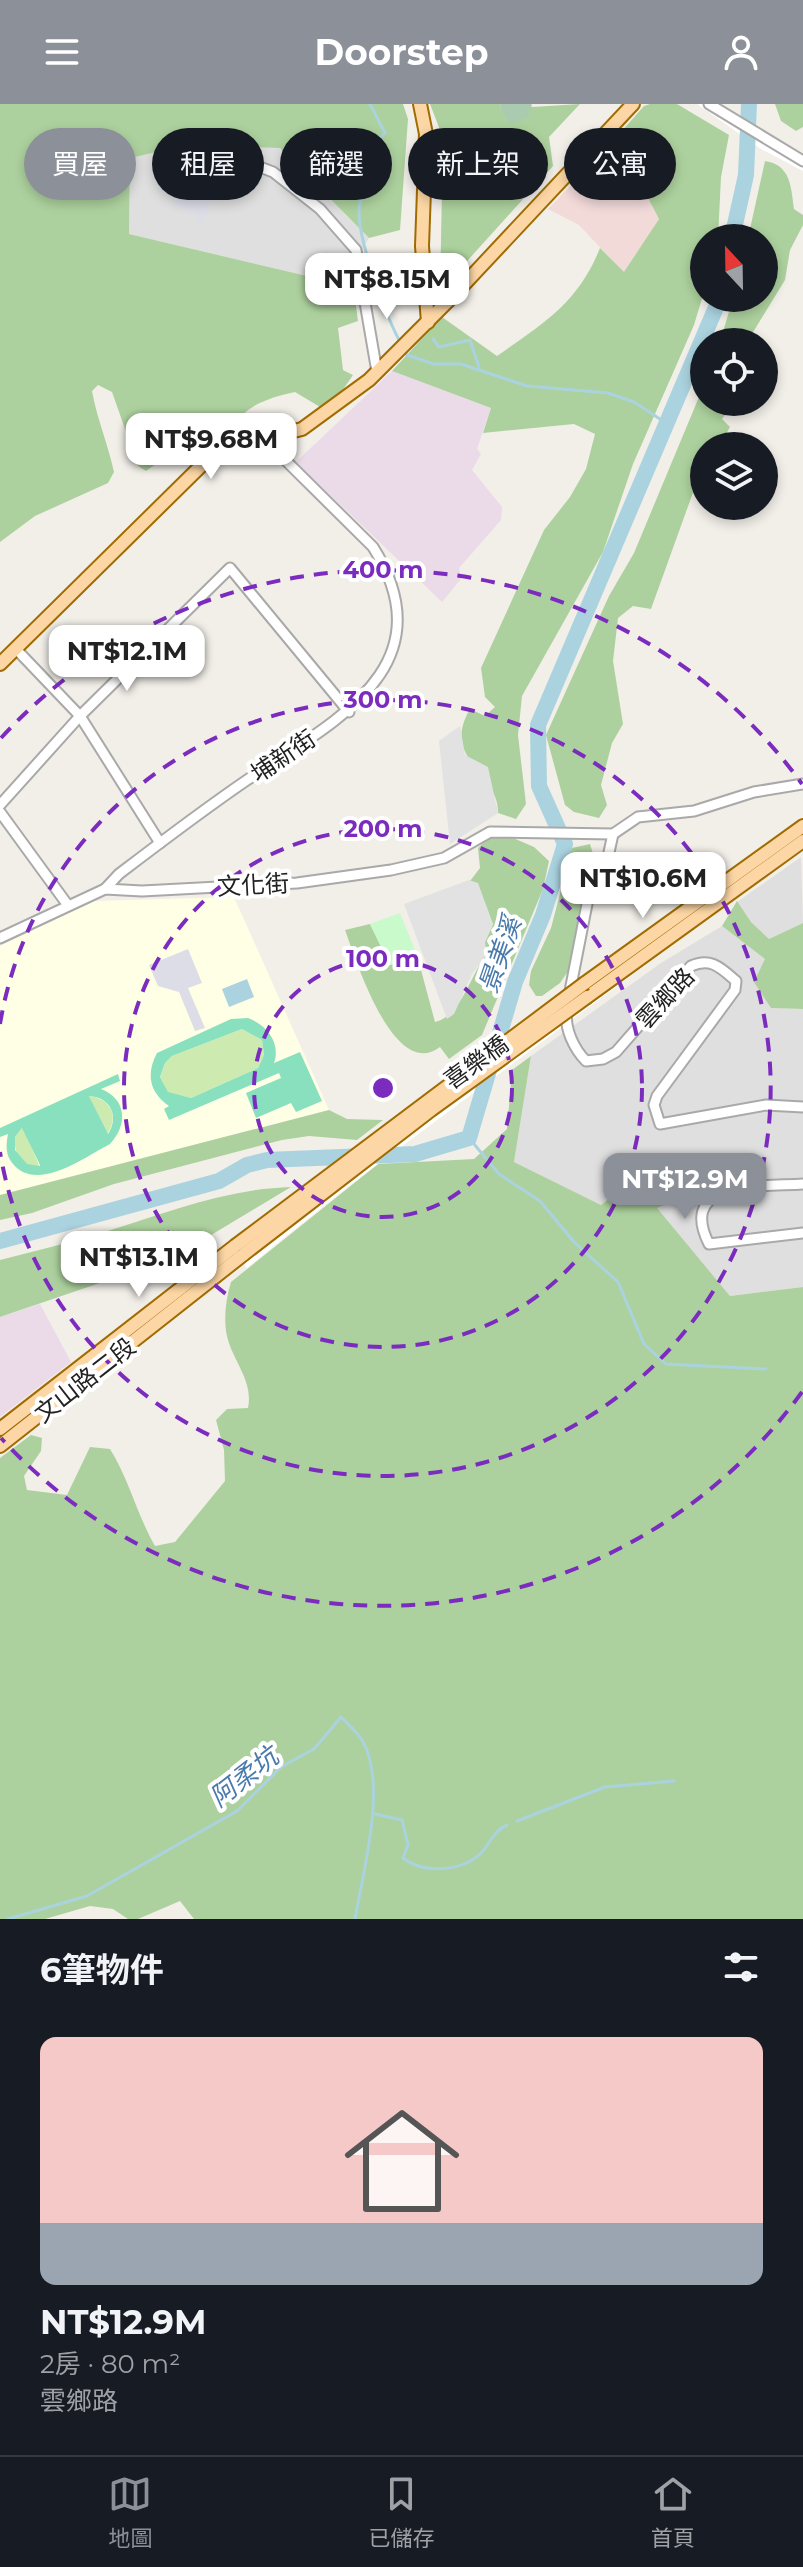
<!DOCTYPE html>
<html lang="zh-TW">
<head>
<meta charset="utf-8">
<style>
  :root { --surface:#171b24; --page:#242831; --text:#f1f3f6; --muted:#9ea1a6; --line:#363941; --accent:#8c9099 }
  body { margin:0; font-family:Montserrat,"Noto Sans TC",sans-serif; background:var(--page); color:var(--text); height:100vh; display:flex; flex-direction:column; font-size:30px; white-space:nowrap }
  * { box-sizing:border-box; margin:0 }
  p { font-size:26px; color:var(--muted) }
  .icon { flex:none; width:44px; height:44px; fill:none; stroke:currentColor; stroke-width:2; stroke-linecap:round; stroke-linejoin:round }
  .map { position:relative; height:1815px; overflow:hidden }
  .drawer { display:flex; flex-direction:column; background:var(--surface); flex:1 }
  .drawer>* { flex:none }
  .banner { position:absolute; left:24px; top:24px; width:756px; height:72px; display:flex; gap:16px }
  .needle { width:52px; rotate:338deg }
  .controls { position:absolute; left:690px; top:120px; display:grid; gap:16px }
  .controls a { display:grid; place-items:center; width:88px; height:88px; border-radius:50%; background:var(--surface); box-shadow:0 4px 12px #0003; font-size:40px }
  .price { position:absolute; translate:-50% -68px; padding:0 18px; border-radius:16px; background:#fff; color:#222; font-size:26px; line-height:52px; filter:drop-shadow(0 2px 4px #0008) }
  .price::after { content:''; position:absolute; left:50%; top:48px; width:24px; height:18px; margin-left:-12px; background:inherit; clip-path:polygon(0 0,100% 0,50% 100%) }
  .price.active { background:var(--accent); color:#fff }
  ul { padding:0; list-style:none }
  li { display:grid; align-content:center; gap:16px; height:424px; padding:0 40px }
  li span { display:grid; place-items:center; height:248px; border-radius:16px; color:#555 }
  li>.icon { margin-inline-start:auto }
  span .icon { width:144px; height:144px; fill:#fffc; stroke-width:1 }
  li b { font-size:34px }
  h2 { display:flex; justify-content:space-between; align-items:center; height:96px; padding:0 40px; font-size:34px }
  .pill { padding:0 28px; border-radius:36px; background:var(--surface); box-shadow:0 4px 12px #0003; font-size:28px; line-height:72px }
  .pill.active { background:var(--accent); color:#fff }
  header { display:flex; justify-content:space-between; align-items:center; height:104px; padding:0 40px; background:var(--accent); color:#fff; font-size:36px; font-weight:700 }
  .tab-bar { display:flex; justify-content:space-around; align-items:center; height:112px; border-top:2px solid var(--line); background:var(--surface); font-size:22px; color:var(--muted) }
  .tab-bar a { display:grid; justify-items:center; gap:4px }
  .tab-bar .active { color:var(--accent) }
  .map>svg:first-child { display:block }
  .residential { fill:#e0dfdf }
  .commercial { fill:#f2dad9 }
  .industrial { fill:#ebdbe8 }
  .education { fill:#ffffe5 }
  .grass { fill:#cdebb0 }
  .forest { fill:#add19e }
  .cemetery { fill:#aacbaf }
  .park { fill:#c8facc }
  .pitch { fill:#88e0be; fill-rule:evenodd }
  .parking { fill:#e2e2e2 }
  .plaza { fill:#dddde8 }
  .water { fill:#aad3df }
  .pier { fill:#fff }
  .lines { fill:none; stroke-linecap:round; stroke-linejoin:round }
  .stream { stroke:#aad3df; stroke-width:3 }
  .river { stroke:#aad3df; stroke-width:16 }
  .minor-casing { stroke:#a9a9a9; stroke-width:13 }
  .major-casing { stroke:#a06b00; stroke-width:16 }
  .minor { stroke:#fff; stroke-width:9 }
  .major { stroke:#fcd6a4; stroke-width:12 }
  .major-bridge-casing { stroke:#a06b00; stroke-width:16; stroke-linecap:butt }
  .major-bridge { stroke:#fcd6a4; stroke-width:12 }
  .ring { fill:none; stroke:#7b2cbf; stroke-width:4; stroke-dasharray:14 10 }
  .labels { text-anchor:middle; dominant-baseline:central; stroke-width:8; stroke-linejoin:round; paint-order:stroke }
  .street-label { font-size:24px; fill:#222; stroke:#fff }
  .water-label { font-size:26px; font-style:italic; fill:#4a7aab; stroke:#fff }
  .centre { fill:#7b2cbf; stroke:#fff; stroke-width:4 }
  .ring-label { font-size:24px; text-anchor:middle; font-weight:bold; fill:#7b2cbf; stroke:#fff; stroke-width:8; stroke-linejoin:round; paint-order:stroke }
</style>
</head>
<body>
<header><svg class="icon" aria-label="menu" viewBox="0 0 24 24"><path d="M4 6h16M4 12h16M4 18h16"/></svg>Doorstep<svg class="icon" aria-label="person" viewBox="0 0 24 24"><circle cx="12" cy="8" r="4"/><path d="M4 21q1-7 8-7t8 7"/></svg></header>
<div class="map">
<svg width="803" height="1815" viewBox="0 0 803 1815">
  <rect width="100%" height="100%" fill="#f2efe9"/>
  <g class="residential">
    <polygon points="187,41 280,44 369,134 341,180 129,130 130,53"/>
    <polygon points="801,753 803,819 769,835 751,818 737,798"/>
    <polygon points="722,822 765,855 771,904 803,905 803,1183 730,1192 656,1104 743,1069 657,1056 601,1101 514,1058 531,952 661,859"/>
  </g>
  <polygon class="commercial" points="605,46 637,73 659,115 624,169 579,121 548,105"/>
  <g class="industrial">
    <polygon points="392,267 491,304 477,345 481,350 472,366 502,403 501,416 459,464 461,475 442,498 296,358"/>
    <polygon points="40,1200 71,1258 0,1313 0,1213"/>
  </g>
  <polygon class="education" points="234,793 329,1006 0,1091 0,842 94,797"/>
  <g class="grass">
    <polygon points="242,925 262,936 264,951 258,964 191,994 168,989 160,973 165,959 172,952"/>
    <path d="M89 992C110 994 120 1012 107 1030Z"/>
    <path d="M23 1023 39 1061H42C24 1066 13 1051 15 1033Z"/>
  </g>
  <g class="forest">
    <path d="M0 0H403L408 15 400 126 369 134 280 44 187 41 130 54 129 130 341 180 354 187 358 217 338 224 343 266 353 271 342 287 320 303 295 288C268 294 241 302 231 329L198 341 186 339 146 367 138 362 112 288 98 281 92 287C97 315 108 340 114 368L108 379 35 412 0 438Z"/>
    <polygon points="430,0 501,0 500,5 580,0 549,33 553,62 440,187 443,34"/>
    <path d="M650 0H677L729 31 721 73 718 134H704V188L694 221 633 360 603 448 522 592 518 631 526 700 516 715 498 709C499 668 440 656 470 605L485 612 495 603 485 593 481 564 544 426 570 393 586 365 595 330 574 320 483 329 491 304 392 267 442 213 497 252C544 219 578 199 600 144L624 168 659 115 637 73 605 46 644 2Z"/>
    <polygon points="775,0 803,0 803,23 796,27 781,17"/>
    <path d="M765 57C791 61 791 83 794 105L803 111V121L790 146 785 176 747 238H720L733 194H764V134H748Z"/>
    <polygon points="704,281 704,298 734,298 722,315 730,323 719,342 704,342 704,367 695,383 651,505 633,502 618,514 613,557 623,620 612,639 601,681 607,701 599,714 574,708 565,701 546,631 609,492 634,449"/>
    <path d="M511 733 534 743 549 757 543 785 482 931 449 955 440 943C394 978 356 856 345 826L370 820 390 861 417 851 435 918C461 912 470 872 486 851L485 838 493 820 470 777 480 764 478 744 489 734Z"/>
    <polygon points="590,740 596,759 582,793 569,866 560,879 542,892 536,892 529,881 531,867 551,824 572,744"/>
    <polygon points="737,797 751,818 769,835 803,819 803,905 771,904 754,878 765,855 722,822"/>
    <path d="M531 952 514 1058 601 1101 657 1056 742 1049 743 1069 657 1104 730 1192 803 1183V1815H194L180 1797 138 1815H128L113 1805 90 1802 45 1815H0V1354L31 1331 42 1334 41 1347 24 1372 27 1386 67 1391 90 1343 110 1345C129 1375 137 1411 155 1442L175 1438 225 1377 224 1346 216 1316 227 1305 248 1304C254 1275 230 1255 226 1227 224 1211 226 1194 231 1178L378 1060 474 1055 507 1025 512 966Z"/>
    <polygon points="329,1006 347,1015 383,1016 357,1036 309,1032 282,1036 114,1080 32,1109 0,1116 0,1091"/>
    <path d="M291 1083 173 1154 0 1213V1156C34 1147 68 1139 101 1129 164 1110 224 1085 291 1083Z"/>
  </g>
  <polygon class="cemetery" points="501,0 531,0 532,1 528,13 510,20 500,4"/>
  <polygon class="park" points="400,809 417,851 390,861 370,820"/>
  <g class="pitch">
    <path d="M248 914C267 921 281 939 274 959L300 948 322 997 296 1008 291 999 256 1014 246 989 281 974 279 969 169 1016 164 1005 169 1002C149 988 146 970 157 949L231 915ZM242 925 262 936 264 951 258 964 191 994 168 988 160 973 165 959 172 952Z"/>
    <path d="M118 970 120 977 101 985C127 995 128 1021 110 1040 85 1053 37 1089 13 1060 5 1051 6 1041 8 1030L0 1033V1024ZM89 992C110 993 120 1012 108 1030ZM22 1024 40 1061V1062L27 1060 15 1046V1033Z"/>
  </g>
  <g class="parking">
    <polygon points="460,622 465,651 488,663 498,709 450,740 439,637"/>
    <polygon points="469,776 478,779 493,820 485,838 486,851 472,870 454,910 447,915 404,800"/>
  </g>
  <g class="plaza">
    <polygon points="180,85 212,94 203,119 195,117 197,109 172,101"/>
    <polygon points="188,845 202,879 188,884 205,924 195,927 179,888 158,882 149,861"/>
  </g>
  <polygon class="water" points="247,875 254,893 229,903 222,885"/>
  <g class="pier">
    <polygon points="697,0 720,0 803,52 803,67 761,45"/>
    <polygon points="720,777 730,798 350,1081 247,1164 227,1140 589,867"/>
  </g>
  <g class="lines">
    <g class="stream">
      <path d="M370 0 385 29 368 46 381 62C378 78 364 85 360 99 353 125 386 211 399 236"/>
      <polyline points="433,235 439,243 470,236 479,263"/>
      <polyline points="407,251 434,260 461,260 527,282 608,289 634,298 666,319"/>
      <polyline points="469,1034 499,1070 540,1097 575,1139 618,1178 644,1240 666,1260 766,1265"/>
      <path d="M375 1710 402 1716 408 1741 403 1754C423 1770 462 1768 481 1749 491 1739 493 1727 507 1721"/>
      <polyline points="517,1717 605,1683 674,1677"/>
      <path d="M8 1815 87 1792 237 1707 281 1663 314 1645 341 1613C348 1620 357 1628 362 1636 388 1679 363 1768 355 1815"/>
    </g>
    <g class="river">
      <polyline points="732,134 746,71 749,0"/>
      <polyline points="0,1137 219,1077 247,1061 267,1056 415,1050 469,1034 515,878 543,811 565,740 539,682 538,621 720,194"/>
    </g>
    <g class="minor-casing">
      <g id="minor">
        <polyline points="709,0 803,57"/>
        <polyline points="215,63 236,54 273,68 320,105 356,146 377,268"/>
        <polyline points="15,544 80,612 160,739"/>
        <polyline points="0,701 80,612 230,464 349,608"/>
        <polyline points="0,708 67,800"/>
        <path d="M105 785 119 770C161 738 203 706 247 676 331 619 449 564 373 443L265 336"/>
        <polyline points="0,834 105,785 142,787 297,779 391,766 444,754 490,728 613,730 638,713 694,707 754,688 803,680"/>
        <polyline points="569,892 588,795 606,762 613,730"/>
        <path d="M567 907C564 924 574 945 586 957L603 955 616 948 691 862C711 853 721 864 736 877L735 886 657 992 654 1001 660 1020 766 1001 803 1003"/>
        <path d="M803 1080C763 1083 676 1075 709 1140L803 1129"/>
      </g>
    </g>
    <g class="major-casing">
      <g id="major">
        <polyline points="420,0 426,30 422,142 428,218"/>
        <polyline points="0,560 209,354 238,340 302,325 369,276 454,191 633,0"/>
        <polyline points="585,879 803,722"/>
        <polyline points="587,893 803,737"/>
        <polyline points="0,1325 235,1142"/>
        <polyline points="0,1342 244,1150"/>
      </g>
    </g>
    <use href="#minor" class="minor"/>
    <use href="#major" class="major"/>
    <g class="major-bridge-casing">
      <g id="major-bridge">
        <polyline points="235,1142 585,879"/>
        <polyline points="244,1150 431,1006 587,893"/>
      </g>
    </g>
    <use href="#major-bridge" class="major-bridge"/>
  </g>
  <g class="ring">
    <circle cx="383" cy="984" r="129"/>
    <circle cx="383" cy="984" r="259"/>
    <path d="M0 920A388 388 0 1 1 0 1048"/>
    <path d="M802 1288A518 518 0 0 1 1 1334M1 634A518 518 0 0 1 802 680"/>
  </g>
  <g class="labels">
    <g class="street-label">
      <text transform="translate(283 652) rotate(-34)">埔新街</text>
      <text transform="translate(253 781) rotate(-3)">文化街</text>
      <text transform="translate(665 894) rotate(-47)">雲鄉路</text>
      <text transform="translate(476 958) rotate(-36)">喜樂橋</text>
      <text transform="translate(85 1276) rotate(-38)">文山路二段</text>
    </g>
    <g class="water-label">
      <text transform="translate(500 851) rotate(-71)">景美溪</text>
      <text transform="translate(244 1673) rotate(-38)">阿柔坑</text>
    </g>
  </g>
  <circle cx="383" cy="984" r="12" class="centre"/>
  <g class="ring-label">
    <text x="383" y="474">400 m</text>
    <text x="383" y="604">300 m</text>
    <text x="383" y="733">200 m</text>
    <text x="383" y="863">100 m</text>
  </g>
</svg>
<div class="controls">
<a><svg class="needle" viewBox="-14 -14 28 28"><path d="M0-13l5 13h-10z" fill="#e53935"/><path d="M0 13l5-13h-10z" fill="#9ea1a6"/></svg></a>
<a><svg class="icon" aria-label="locate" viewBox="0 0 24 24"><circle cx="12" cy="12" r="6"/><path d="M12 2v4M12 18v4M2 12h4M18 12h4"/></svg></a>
<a><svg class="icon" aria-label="layers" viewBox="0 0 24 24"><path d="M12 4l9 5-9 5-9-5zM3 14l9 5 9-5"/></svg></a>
</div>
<b class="price" style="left:387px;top:217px">NT$8.15M</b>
<b class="price" style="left:211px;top:377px">NT$9.68M</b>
<b class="price" style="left:127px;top:589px">NT$12.1M</b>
<b class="price" style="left:643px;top:816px">NT$10.6M</b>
<b class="price active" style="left:685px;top:1117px">NT$12.9M</b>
<b class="price" style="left:139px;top:1195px">NT$13.1M</b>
<div class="banner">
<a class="pill active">買屋</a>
<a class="pill">租屋</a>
<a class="pill">篩選</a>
<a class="pill">新上架</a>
<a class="pill">公寓</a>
</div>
</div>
<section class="drawer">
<h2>6筆物件<svg class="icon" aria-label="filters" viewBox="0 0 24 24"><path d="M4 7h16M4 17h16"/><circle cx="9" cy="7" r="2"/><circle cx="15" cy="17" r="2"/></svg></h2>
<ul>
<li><span style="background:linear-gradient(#f6c9c9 75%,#9aa5b1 0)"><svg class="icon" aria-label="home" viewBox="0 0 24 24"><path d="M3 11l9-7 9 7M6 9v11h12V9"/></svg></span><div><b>NT$12.9M</b><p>2房 · 80 m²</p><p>雲鄉路</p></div></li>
</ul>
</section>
<nav class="tab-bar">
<a class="active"><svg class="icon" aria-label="map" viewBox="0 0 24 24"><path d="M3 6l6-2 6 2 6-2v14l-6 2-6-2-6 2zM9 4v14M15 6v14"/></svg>地圖</a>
<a><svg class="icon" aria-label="saved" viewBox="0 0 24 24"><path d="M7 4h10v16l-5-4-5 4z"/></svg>已儲存</a>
<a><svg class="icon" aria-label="home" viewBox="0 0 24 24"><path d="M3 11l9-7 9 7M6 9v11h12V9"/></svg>首頁</a>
</nav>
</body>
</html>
